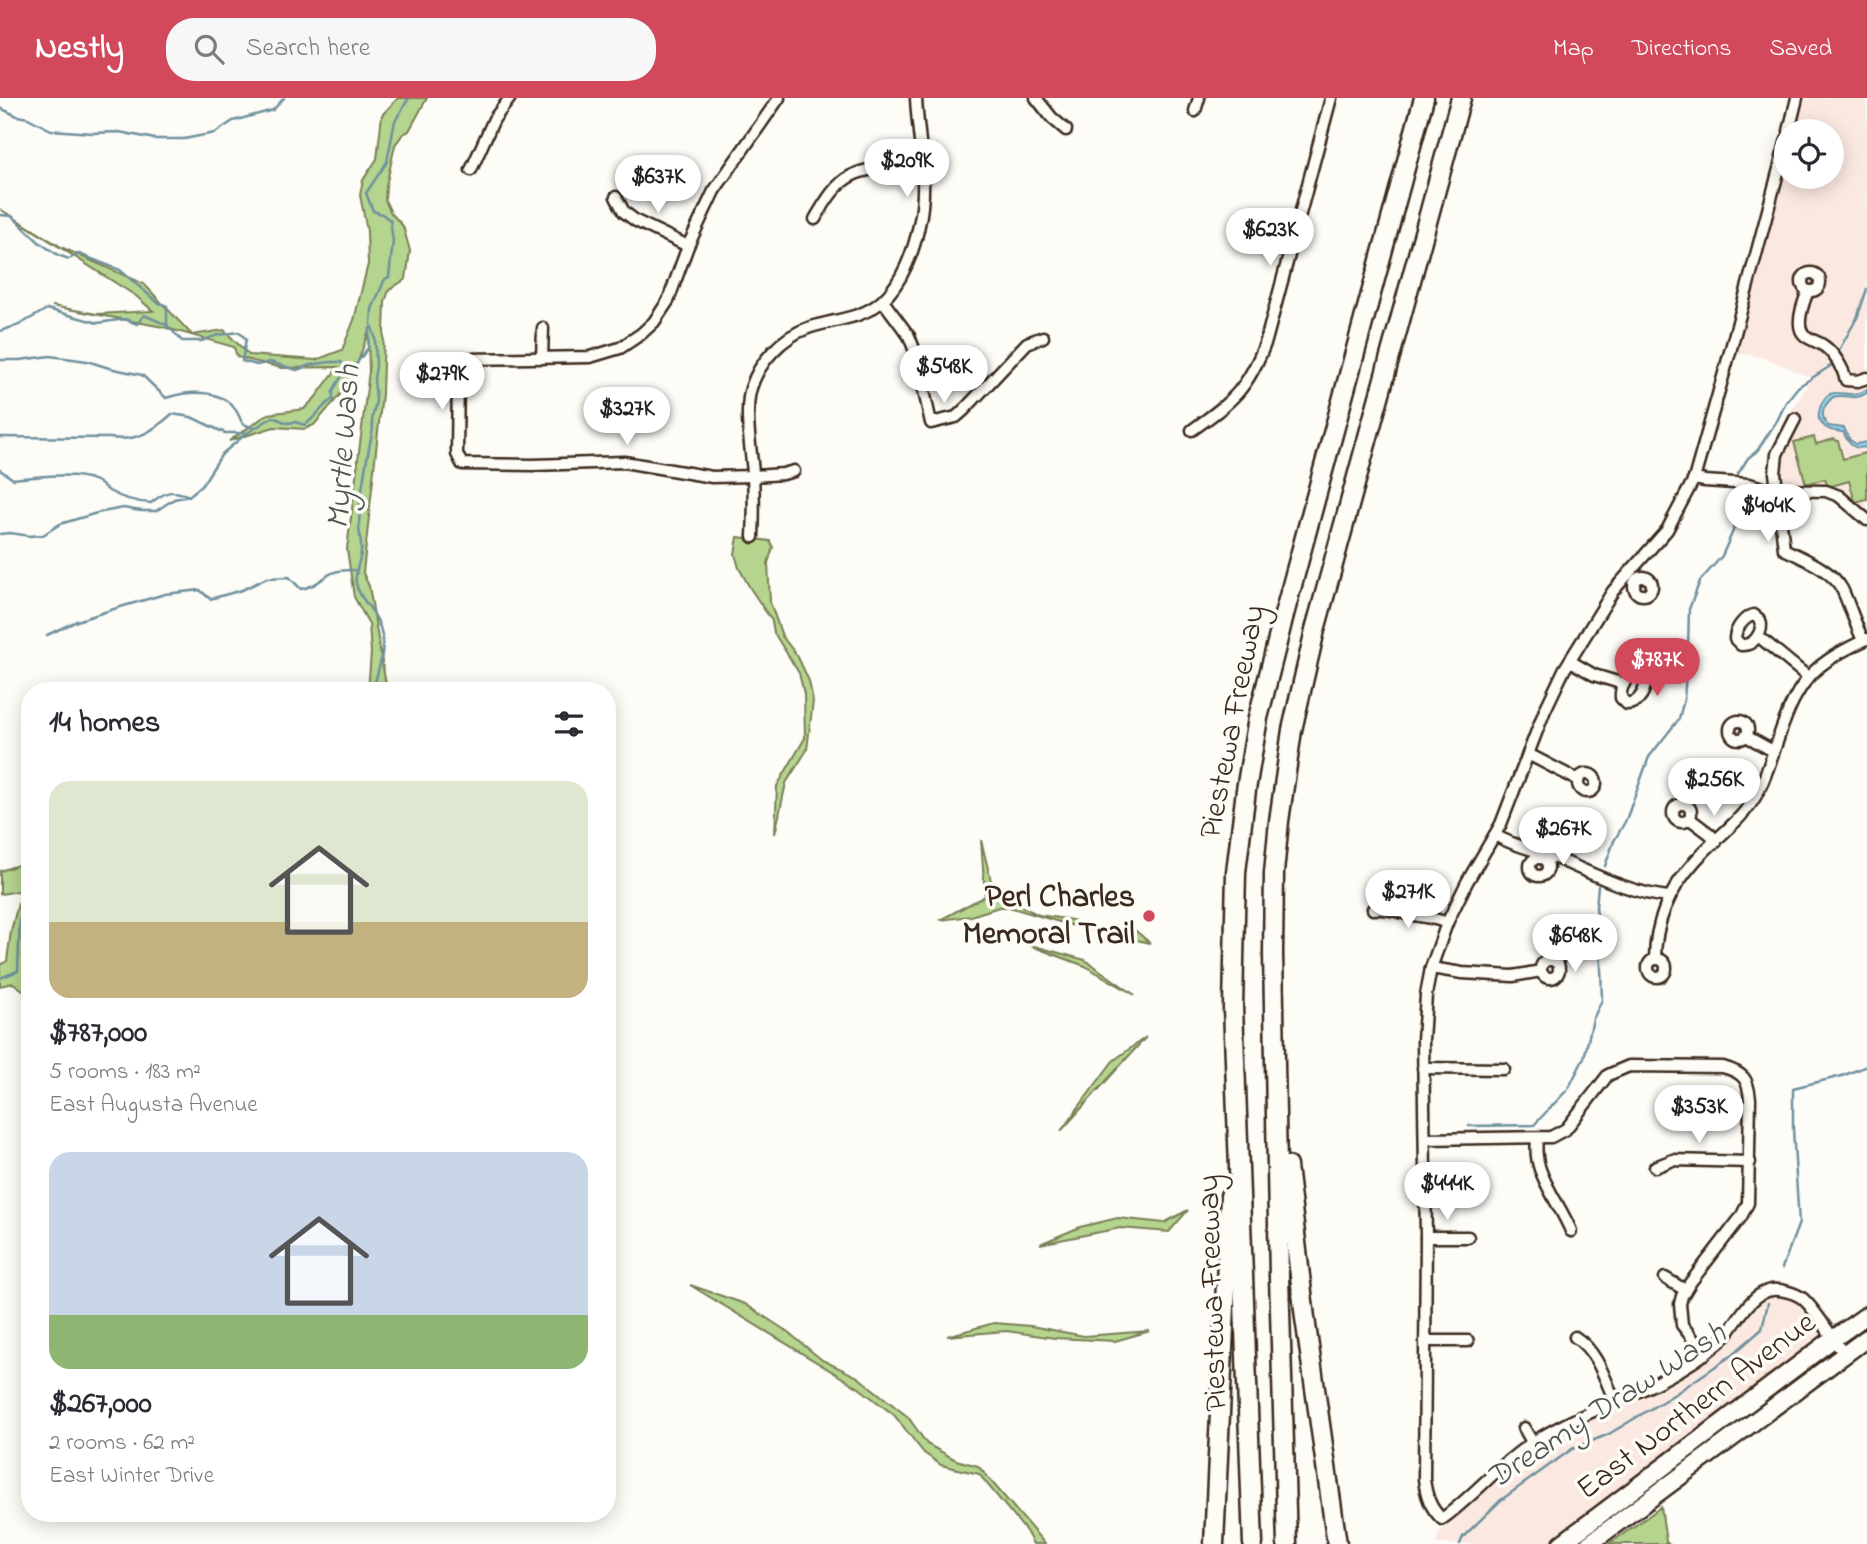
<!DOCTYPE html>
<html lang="en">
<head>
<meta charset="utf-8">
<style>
  :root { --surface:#fff; --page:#f7f7f7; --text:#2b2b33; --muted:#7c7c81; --accent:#d1495b }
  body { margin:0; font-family:"Indie Flower",sans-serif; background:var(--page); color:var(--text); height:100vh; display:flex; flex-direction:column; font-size:26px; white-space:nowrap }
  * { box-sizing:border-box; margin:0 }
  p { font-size:23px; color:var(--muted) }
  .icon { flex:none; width:38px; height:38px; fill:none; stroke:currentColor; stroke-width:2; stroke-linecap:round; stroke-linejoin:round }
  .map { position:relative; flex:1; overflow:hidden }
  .side { position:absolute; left:21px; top:584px; width:595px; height:840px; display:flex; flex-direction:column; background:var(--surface); border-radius:28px; box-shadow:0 4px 18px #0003 }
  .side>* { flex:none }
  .buttons { position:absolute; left:1774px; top:21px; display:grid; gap:14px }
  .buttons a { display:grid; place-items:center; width:70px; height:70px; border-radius:50%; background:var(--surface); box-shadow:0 4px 18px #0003; font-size:35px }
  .price { position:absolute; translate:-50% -60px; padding:0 16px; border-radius:24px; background:#fff; color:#222; font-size:23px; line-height:46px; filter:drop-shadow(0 2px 4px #0008) }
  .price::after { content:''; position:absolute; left:50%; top:42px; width:21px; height:16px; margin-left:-10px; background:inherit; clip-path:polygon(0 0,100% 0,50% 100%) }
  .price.selected { background:var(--accent); color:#fff }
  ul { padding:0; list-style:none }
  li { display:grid; align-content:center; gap:14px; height:371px; padding:0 28px }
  li span { display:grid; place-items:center; height:217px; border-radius:21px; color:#555 }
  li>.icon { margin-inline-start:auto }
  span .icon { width:126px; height:126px; fill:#fffc; stroke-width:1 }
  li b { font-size:30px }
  h2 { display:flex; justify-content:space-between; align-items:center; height:84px; padding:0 28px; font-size:30px }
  header { display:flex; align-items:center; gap:42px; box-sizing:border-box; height:98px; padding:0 35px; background:var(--accent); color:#fff }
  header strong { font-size:33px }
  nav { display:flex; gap:38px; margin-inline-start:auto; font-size:24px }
  .search { width:490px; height:63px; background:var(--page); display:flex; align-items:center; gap:18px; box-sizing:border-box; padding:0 24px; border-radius:28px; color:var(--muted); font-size:26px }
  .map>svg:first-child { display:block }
  .built { fill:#fbe9e1 }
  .green { fill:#b5d48e; stroke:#787f56; stroke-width:2 }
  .water { fill:#91d6f3; stroke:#6f919e; stroke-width:2 }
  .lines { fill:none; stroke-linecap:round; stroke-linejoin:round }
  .stream { stroke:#6f919e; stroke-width:2.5 }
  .minor-casing { stroke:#3b2a1e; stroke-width:15 }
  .primary-casing { stroke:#3b2a1e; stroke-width:21 }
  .motorway-casing { stroke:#3b2a1e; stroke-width:23 }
  .minor { stroke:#fdfcf7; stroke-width:10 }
  .primary { stroke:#fdfcf7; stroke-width:16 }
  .motorway { stroke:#fdfcf7; stroke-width:18 }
  .poi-dot { fill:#d1495b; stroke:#fdfcf7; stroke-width:2.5 }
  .labels { text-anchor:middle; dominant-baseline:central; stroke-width:7; stroke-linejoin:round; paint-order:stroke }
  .street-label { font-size:32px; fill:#3b2a1e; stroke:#fdfcf7 }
  .poi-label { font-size:32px; font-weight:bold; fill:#3b2a1e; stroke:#fdfcf7; text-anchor:end }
  .water-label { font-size:33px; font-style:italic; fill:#505553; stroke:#fdfcf7 }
</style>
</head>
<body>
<header>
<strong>Nestly</strong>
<div class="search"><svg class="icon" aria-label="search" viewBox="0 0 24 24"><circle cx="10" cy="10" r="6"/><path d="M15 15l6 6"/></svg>Search here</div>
<nav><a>Map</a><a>Directions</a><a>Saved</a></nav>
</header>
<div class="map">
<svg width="1867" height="1446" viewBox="0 0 1867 1446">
  <rect width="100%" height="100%" fill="#fdfcf7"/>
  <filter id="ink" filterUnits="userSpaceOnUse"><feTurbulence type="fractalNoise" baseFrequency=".0143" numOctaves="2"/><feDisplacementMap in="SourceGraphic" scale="14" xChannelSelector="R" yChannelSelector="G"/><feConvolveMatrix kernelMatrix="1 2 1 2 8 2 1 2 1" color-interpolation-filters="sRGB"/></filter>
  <g filter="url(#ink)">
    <g class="built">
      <polygon points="1805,0 1867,0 1867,415 1838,392 1822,387 1789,387 1783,384 1780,379 1780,369 1784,354 1804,320 1791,313 1812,280 1765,260 1736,255 1787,69 1787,79 1832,79 1832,33 1796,33"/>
      <polygon points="1771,1200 1784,1200 1797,1205 1821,1237 1822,1241 1786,1269 1698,1330 1700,1335 1592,1417 1547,1446 1436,1446 1438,1436 1445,1427 1542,1346 1683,1278 1713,1258 1744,1226 1759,1207"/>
    </g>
    <g class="green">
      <polygon points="398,0 427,0 409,33 403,36 395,47 386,88 385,102 391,115 403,128 410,153 406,181 389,192 385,204 382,296 363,475 369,488 386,587 384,593 368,593 371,555 369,526 354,499 347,451 369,273 368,235 351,284 314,327 305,331 274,329 229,343 268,316 304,311 315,300 338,269 282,270 237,259 234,249 163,229 52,208 97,216 153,213 136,198 0,111 63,150 144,186 192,237 224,232 249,257 316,262 342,252 354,222 368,166 367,133 360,97 363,82 377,61 382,17"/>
      <polygon points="1814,339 1816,346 1834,341 1838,343 1843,361 1865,355 1867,362 1867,401 1855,404 1849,383 1828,389 1825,381 1806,386 1794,344"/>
      <polygon points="738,439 770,443 773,449 768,465 770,504 782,538 798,559 809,583 813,603 807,652 786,685 775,736 777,688 805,640 804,596 799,575 774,535 772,523 750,490 739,470 735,456"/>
      <polygon points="981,742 993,791 1012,804 1039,817 1072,822 1101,832 1136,833 1150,845 1066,826 1009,809 999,809 971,818 940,822 985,798"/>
      <polygon points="30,763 30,789 19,793 0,796 0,773"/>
      <polygon points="30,794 30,844 24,874 30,886 30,897 13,885 0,888 0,867 7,863 11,833 18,806"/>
      <polygon points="1023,845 1085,862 1135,897 1085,868"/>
      <polygon points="1146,939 1061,1033 1113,963"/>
      <polygon points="1188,1112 1169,1134 1120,1130 1040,1146 1080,1129 1118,1120 1164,1125"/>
      <polygon points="690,1187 745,1206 788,1234 822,1262 858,1279 908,1319 927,1346 956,1362 978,1368 1045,1446 1033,1446 1026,1433 979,1376 941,1367 924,1355 894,1317 859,1290"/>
      <polygon points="994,1225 1031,1228 1084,1238 1150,1233 1115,1243 1055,1240 1006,1233 947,1238"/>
      <polygon points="1661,1409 1666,1444 1669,1446 1609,1446"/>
    </g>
    <path class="water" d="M1867 291V295C1853 304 1847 295 1833 299 1824 307 1818 317 1828 328L1844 330 1850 342 1856 346 1867 344 1866 349C1851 352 1849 345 1843 334 1835 333 1827 333 1822 326 1818 322 1818 316 1820 310 1828 285 1844 299 1857 296 1860 295 1864 293 1867 291Z"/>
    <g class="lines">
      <g class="stream">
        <polyline points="0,10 17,18 28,20 51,32 93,35 119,34 155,41 184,41 215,35 233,23 273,12 284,0"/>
        <polyline points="0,117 12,118 40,145 58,157 69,161 79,156 120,172 157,204 167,208 167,227 182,243 201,243 218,237 239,234 246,241 242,263 257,267 270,264 297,272 310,267 330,264 341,264 346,271 353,270 368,250 370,230"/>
        <polyline points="0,233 19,227 47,211 98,225 125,221 137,226 144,217 167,227"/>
        <polyline points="1839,252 1857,220 1867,191"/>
        <path d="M0 262H20L50 258 87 263 109 270 142 277 166 300C187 293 220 290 235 311 238 315 240 321 243 326L254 330"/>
        <path d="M0 339 110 340C137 344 153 333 172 316L191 319 225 335H247"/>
        <path d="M0 372 13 381C33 379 77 373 96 383 100 385 105 390 109 393 123 401 135 404 151 405 166 393 171 391 189 398"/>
        <polyline points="1738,376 1748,360 1757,353 1778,321 1786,304 1798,289 1832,267"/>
        <path d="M0 436 10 435 30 438 43 437 60 426 97 415 123 410 141 413H156L174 401 189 398 202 387 222 356 247 335 273 319 287 325 295 324 305 327C316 319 322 308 333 301V293L345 272"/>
        <path d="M47 537 77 523 117 510 165 496 200 492 210 501 242 492 267 480 289 479 301 491C315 488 316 485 327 478 335 472 345 472 355 472"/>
        <path d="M376 593 373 590C382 561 390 540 372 513 366 504 358 497 356 485 354 474 360 465 361 454 362 445 359 436 359 427 360 395 366 363 373 331L372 321 376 303 374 280 376 269 375 239 371 226 372 211 385 181 389 179 393 143 390 122 382 116 373 113 366 95 387 64 395 23 409 0"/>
        <polyline points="1605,768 1614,743 1626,722 1649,659 1679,621 1684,601 1688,549 1689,511 1700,483 1722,458 1733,433 1737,406 1736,394"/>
        <polyline points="0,880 18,873 20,819 30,810"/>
        <polyline points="1469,1028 1534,1027 1568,991 1584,960 1593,921 1602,902 1600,837 1596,809 1598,788"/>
        <polyline points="1782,1170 1799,1125 1793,1031 1793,990 1842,978 1867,968"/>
        <polyline points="1460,1446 1463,1439 1501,1402 1572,1351 1609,1336 1675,1296 1732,1257 1762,1231 1768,1205"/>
      </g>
      <g class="minor-casing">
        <g id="minor">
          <polyline points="779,0 714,93 688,148 668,203 654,224 641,236 620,250 590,259 463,261 458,271 457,356 462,366 533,367 624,364 712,379 753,378 783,376 794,373"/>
          <polyline points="1036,0 1052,20 1066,32"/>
          <polyline points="1195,13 1199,0"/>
          <polyline points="1789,33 1797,0"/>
          <path d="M1787 41 1730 254 1694 381 1667 432 1613 493 1564 572 1545 612 1501 726 1467 784 1447 825 1431 870 1426 897 1423 942 1426 1139 1424 1381C1426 1397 1430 1410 1442 1421 1474 1398 1499 1366 1532 1345 1586 1310 1651 1295 1703 1257 1711 1251 1721 1244 1727 1236 1739 1221 1751 1195 1772 1192 1781 1191 1795 1195 1802 1200 1815 1210 1833 1242 1844 1256"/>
          <polyline points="471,72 494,21 510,0"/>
          <polyline points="616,99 624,114 636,123 688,148"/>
          <path d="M815 121C824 106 835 86 851 78 869 68 902 69 923 68"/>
          <circle cx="1811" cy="184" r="9"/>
          <path d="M1808 193C1804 203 1797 221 1801 232 1804 241 1818 243 1824 248 1834 255 1843 270 1846 282L1858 283 1867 280"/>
          <polyline points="883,203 909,238 916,256 931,325 956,319 963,313 1027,245 1043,239"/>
          <polyline points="542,260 543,230"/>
          <path d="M1795 321 1777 356 1775 375 1784 451C1804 461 1831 471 1842 491 1850 508 1855 526 1863 542"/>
          <path d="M1192 332C1233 303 1248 291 1266 243L1331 0"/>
          <polyline points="1694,381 1705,383 1749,386 1770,392 1826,393 1839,398 1867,422"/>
          <path d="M753 439C754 417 754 396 753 375 751 351 744 312 751 290 759 264 782 239 808 230 833 221 861 222 882 203 902 185 914 153 919 127 929 84 918 43 916 0"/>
          <circle cx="1643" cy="488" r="9"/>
          <path d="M1754 517 1760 522C1764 534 1754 548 1741 547L1735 541C1735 531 1744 519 1754 517Z"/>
          <polyline points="1758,538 1808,579"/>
          <polyline points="1570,563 1594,577 1624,586"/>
          <path d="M1636 575 1642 576 1645 580C1647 591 1639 606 1627 606L1621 600C1620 589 1626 578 1636 575Z"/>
          <circle cx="1739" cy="632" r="9"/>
          <polyline points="1746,638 1773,653"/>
          <polyline points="1528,656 1578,682"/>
          <circle cx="1587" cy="685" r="9"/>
          <circle cx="1682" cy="715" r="9"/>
          <polyline points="1690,721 1710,736 1716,744"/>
          <path d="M1495 737C1511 747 1528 750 1546 756 1586 772 1625 794 1668 799"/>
          <circle cx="1539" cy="769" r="9"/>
          <path d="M1373 811C1387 810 1395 813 1408 816 1421 819 1434 819 1447 825"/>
          <circle cx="1657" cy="870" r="9"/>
          <path d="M1655 861C1655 823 1670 791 1695 763 1716 739 1744 722 1759 692 1776 657 1783 608 1809 579 1823 562 1848 550 1867 541"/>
          <circle cx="1550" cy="871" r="9"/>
          <polyline points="1431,870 1462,875 1513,878 1541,873"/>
          <polyline points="1423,970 1504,971"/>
          <path d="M1537 1040C1536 1050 1536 1059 1539 1068 1545 1089 1562 1111 1571 1133"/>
          <path d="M1425 1041 1551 1039 1566 1031 1608 977 1629 968 1723 969C1744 975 1748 981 1750 1001L1748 1105 1741 1119 1690 1185 1682 1198 1680 1206 1682 1227 1705 1256"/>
          <polyline points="1655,1069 1673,1062 1750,1064"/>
          <polyline points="1426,1139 1468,1139"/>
          <polyline points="1665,1180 1685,1192"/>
          <path d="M1575 1239C1597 1253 1605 1281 1615 1304"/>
          <polyline points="1425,1243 1468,1243"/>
          <polyline points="1524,1330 1532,1344"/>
        </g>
      </g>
      <g class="primary-casing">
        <g id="primary">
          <polyline points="1561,1446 1833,1241 1867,1217"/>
          <polyline points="1589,1446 1867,1240"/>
        </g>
      </g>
      <g class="motorway-casing">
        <g id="motorway">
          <polyline points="1287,1068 1305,1220 1337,1446"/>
          <polyline points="1214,1446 1230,1098"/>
          <polyline points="1253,1446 1233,909 1236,774 1246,692 1258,620 1285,513 1424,0"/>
          <polyline points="1287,1446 1279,1179 1273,855 1274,775 1279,723 1292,632 1315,532 1461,0"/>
        </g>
      </g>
      <use href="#minor" class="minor"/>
      <use href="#primary" class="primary"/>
      <use href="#motorway" class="motorway"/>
    </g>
  </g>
  <circle class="poi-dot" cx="1149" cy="818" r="7"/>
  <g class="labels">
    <g class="street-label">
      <text transform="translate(1234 624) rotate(-79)">Piestewa Freeway</text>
      <text transform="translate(1214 1195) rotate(-92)">Piestewa Freeway</text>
      <text transform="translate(1697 1309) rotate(-37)">East Northern Avenue</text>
    </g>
    <g class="poi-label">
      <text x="1135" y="800">Perl Charles<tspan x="1135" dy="37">Memoral Trail</tspan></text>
    </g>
    <g class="water-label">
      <text transform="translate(345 349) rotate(-86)">Myrtle Wash</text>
      <text transform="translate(1607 1309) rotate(-33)">Dreamy Draw Wash</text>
    </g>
  </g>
</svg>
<div class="buttons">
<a><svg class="icon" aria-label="locate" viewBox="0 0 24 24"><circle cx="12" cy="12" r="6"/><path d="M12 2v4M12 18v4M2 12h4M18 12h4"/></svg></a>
</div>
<b class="price" style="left:907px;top:101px">$209K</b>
<b class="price" style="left:658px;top:117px">$637K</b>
<b class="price" style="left:1270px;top:170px">$623K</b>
<b class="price" style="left:944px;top:307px">$548K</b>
<b class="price" style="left:442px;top:314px">$279K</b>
<b class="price" style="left:627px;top:349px">$327K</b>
<b class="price" style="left:1768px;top:446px">$404K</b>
<b class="price selected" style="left:1657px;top:600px">$787K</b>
<b class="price" style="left:1714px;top:720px">$256K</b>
<b class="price" style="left:1563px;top:769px">$267K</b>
<b class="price" style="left:1408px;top:832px">$271K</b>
<b class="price" style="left:1575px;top:876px">$648K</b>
<b class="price" style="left:1699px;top:1047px">$353K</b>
<b class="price" style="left:1447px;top:1124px">$444K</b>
<section class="side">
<h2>14 homes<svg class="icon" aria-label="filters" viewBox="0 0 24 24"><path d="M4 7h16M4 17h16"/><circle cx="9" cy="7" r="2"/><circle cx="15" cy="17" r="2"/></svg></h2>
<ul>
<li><span style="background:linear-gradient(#dfe7d0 65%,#c2b280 0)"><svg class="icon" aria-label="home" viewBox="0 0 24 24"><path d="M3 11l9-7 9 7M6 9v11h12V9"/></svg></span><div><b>$787,000</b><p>5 rooms · 183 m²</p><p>East Augusta Avenue</p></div></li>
<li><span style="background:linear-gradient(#c9d6e8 75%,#8fb573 0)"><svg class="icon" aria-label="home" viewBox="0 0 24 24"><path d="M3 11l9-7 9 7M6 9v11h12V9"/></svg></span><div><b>$267,000</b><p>2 rooms · 62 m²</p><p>East Winter Drive</p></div></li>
</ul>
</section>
</div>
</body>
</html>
